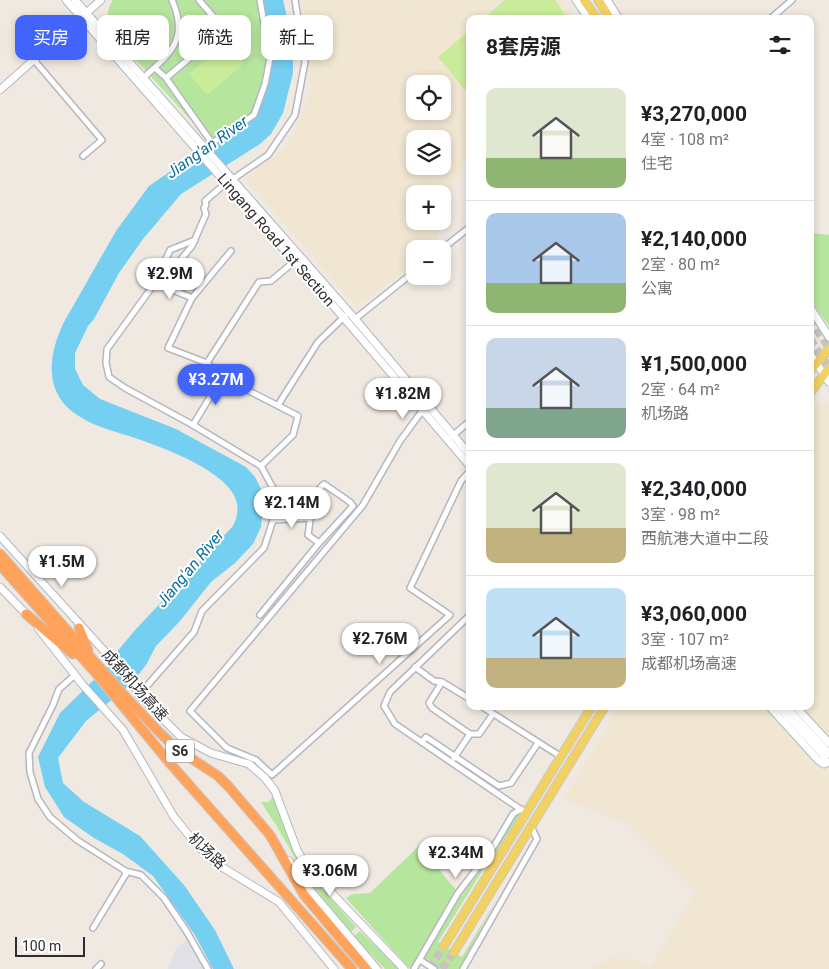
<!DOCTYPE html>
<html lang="zh">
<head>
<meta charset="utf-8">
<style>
  :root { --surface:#fff; --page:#f6f6f6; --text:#202124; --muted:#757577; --line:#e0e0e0; --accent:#4264fb }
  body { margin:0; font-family:Roboto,"Noto Sans SC",sans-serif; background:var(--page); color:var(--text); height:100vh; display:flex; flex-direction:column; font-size:19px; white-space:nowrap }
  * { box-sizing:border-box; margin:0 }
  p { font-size:16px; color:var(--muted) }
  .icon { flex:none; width:28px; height:28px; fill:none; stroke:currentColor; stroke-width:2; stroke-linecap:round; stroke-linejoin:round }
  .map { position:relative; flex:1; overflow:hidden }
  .sheet { position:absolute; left:466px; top:15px; width:348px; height:695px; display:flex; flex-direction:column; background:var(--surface); border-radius:10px; box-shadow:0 2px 8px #0003 }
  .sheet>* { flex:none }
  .hud { position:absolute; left:15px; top:15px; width:376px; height:45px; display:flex; gap:10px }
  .buttons { position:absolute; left:406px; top:75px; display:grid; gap:10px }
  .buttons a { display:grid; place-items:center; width:45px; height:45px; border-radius:10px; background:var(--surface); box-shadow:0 2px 8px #0003; font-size:25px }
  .scale { position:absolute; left:15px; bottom:12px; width:70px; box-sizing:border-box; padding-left:5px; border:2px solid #2e2e2e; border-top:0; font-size:14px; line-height:18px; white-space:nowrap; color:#2e2e2e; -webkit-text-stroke:4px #fff; paint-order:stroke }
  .price { position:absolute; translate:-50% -42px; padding:0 11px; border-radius:18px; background:#fff; color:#222; font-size:16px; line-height:32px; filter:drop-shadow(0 1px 2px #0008) }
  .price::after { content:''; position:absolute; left:50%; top:30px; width:15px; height:11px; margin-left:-8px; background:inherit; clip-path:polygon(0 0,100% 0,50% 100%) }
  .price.active { background:var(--accent); color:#fff }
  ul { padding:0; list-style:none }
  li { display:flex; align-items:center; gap:15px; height:125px; padding:0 20px }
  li+li { border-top:1px solid var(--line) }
  li span { display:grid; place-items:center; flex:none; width:140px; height:100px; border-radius:10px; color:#555 }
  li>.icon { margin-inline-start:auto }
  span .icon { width:60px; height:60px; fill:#fffc; stroke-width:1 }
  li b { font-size:21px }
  h2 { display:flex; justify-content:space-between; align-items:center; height:60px; padding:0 20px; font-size:21px }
  .chip { padding:0 18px; border-radius:10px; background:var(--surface); box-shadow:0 2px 8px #0003; font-size:18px; line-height:45px }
  .chip.active { background:var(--accent); color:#fff }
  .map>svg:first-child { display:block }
  .industrial { fill:#e3e1e8 }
  .education { fill:#f0e6d1; fill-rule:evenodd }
  .green { fill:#b6e59e }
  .pitch { fill:#c9ec9a }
  .water { fill:#75cff0 }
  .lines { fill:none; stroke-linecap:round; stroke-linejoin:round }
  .primary-tunnel { stroke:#c8c4bd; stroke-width:8; stroke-dasharray:8 4; stroke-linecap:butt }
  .street-casing { stroke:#b4b7c1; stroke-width:8 }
  .secondary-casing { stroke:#b4b7c1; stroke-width:9 }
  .primary-casing { stroke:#c9c9c9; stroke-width:10 }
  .highway-casing { stroke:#c9c9c9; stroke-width:11 }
  .street { stroke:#fff; stroke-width:5 }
  .secondary { stroke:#fff; stroke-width:7 }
  .primary { stroke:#f2d163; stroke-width:8 }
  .highway { stroke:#ffa35c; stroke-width:9 }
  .labels { text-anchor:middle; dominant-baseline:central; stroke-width:4; stroke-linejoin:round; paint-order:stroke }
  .shield { fill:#fff; stroke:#6d6d6d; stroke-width:1 }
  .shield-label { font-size:14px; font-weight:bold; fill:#2e2e2e }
  .street-label { font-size:15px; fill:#2e2e2e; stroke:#fff }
  .water-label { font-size:16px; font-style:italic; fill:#0d6fa3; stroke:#fff }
</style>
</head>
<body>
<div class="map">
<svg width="829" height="969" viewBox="0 0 829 969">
  <rect width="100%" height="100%" fill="#efe9e1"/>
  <polygon class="industrial" points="187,940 196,952 205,969 168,969 175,950"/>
  <g class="education">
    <path d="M300 0H403L405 2 408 0H562L574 19H470V150L443 209 442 194H415V221H437V248L415 249V264L356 306 245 179 285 147 301 117 311 87 307 41ZM415 84H442V111H415ZM415 139H442V166H415Z"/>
    <polygon points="829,402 829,749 790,706 810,706 810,407 812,403"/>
    <polygon points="620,706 774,706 822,760 829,753 829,969 592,969 610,958 639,961 646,967 652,965 696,891 630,825 564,799"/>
  </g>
  <g class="green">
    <path d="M113 0H260L270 58 265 84 254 115 212 143 110 32C107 21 106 9 113 0Z"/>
    <polygon points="810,233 829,235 829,326 810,299"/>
    <polygon points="274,796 306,871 356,927 351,932 307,879 276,825 261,802 268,802"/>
    <path d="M518 814 519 816 500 848 489 860 438 942 462 957 497 899 459 969H437L424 960C440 920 469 887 493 853 501 840 508 825 518 814Z"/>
    <polygon points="419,846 457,891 413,965 409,968 346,898 353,894 370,893"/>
    <polygon points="360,931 398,968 399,969 385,969 354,936"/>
  </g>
  <g class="pitch">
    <polygon points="505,0 555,0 568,19 483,19"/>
    <polygon points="470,30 470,96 438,57"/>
    <polygon points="226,43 244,64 207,95 189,74"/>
  </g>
  <path class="water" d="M260 0H283L293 43V73L283 113 271 134 260 144 181 194 143 239 119 273 94 319 88 326 75 353V369L83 385 100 399 176 429 246 467 255 477 261 489 263 507 261 527 253 544 235 563 211 582 180 621 156 646 146 665 131 684 86 721 58 758 63 783 84 802 140 836 184 885 215 930 234 969H213L195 935 153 876 123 854 94 838 64 817 45 787 38 757 60 713 111 663 115 654 136 629 233 526C240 512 239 500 229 488 209 464 159 446 129 436 113 431 97 427 82 418 43 396 47 357 64 322L116 231 149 186 254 114 259 103 270 58Z"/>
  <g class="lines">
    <g class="primary-tunnel">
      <polyline points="810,319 829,348"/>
      <polyline points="810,339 829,367"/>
      <polyline points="430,969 444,946"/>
      <polyline points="442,969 454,952"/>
    </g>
    <g class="street-casing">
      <g id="street">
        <polyline points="770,19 792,0"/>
        <polyline points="34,60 102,140 83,156"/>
        <polyline points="155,68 166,78 212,143 254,115 265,84 270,58 260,0"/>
        <path d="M144 77C171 53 189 39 172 0"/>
        <polyline points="166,78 224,29 199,0"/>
        <polyline points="233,179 268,155 295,115 305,62 295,0"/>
        <polyline points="442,249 470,227"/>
        <polyline points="231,251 192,298 168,348 207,363 222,377 298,416 293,435 261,466"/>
        <polyline points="155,283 163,281 192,246 206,214 204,208 206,205 205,201 226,183"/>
        <polyline points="156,283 192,298"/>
        <polyline points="355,319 415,271"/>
        <polyline points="207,363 259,282 271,281 296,260"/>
        <polyline points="278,405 318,342 345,316"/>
        <polyline points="422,411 400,441 363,505 190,711 227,748 256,760 272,775 450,615 410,588 461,481 470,471"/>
        <polyline points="193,425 222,377"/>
        <polyline points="451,437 470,421"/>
        <polyline points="273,520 311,518"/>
        <path d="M260 615 319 543 308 535C311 518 310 495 324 484L350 502 353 506 319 543"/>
        <polyline points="470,615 390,692 384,706 395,724 526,813"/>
        <polyline points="415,667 434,681 442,682 470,699"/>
        <polyline points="75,675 59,689 53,705 29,753 30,772 38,799 50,817 77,840 124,870 126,874 93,928"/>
        <polyline points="442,682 429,703 432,708 470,734"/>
        <polyline points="139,695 194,632 202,611 264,548 273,520 274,490 261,466 193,425 125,388 109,377 106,363 107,349 155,283 170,250 195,240"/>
        <polyline points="481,706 560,756"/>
        <polyline points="422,742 426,737 499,786 511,783 538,743"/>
        <polyline points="454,758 470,734 479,734 493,714"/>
        <polyline points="125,871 141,875 164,898 187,932 208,969"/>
        <polyline points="420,960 434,969"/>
        <polyline points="96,969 101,964"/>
        <polyline points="414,969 458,893 494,846 513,814 521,809"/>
        <polyline points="463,969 537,839 531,826"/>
      </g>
    </g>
    <g class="secondary-casing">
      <g id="secondary">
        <polyline points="66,0 344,318 470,466"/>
        <polyline points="75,0 355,319 470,455"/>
        <polyline points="576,0 589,19"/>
        <polyline points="607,0 619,19"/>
        <polyline points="0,90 101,0"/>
        <polyline points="810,307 829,337"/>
        <polyline points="810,354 829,382"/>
        <polyline points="0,536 107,654 134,686 139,695 181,737 211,753 249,764 265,778 275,791 297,850 306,866 404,969"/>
        <polyline points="0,587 30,618"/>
        <polyline points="38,628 82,684 123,730 174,817 197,845 217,864 279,902 334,969"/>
        <polyline points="769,706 818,760 824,764 829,762"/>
        <polyline points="778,706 825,757"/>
        <polyline points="785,706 829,753"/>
        <polyline points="795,706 829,743"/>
        <polyline points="289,861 303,882 377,969"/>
      </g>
    </g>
    <g class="primary-casing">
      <g id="primary">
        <polyline points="584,0 597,19"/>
        <polyline points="598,0 610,19"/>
        <polyline points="810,371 829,349"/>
        <polyline points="810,393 829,368"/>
        <polyline points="444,946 592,706"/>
        <polyline points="454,952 605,706"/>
      </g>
    </g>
    <g class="highway-casing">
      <g id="highway">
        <polyline points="0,554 123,694 161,734 177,749 218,776 229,787 270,835 304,895 366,969"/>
        <polyline points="0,565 94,671 168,761 352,969"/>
        <polyline points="26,614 73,654"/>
        <polyline points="79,628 88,650"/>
      </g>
    </g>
    <use href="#street" class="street"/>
    <use href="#secondary" class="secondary"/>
    <use href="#primary" class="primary"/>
    <use href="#highway" class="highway"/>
  </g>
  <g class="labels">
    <rect class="shield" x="166" y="739.5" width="28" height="23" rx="4"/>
    <g class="shield-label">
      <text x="180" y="751">S6</text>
    </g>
    <g class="street-label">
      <text transform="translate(276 240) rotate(49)">Lingang Road 1st Section</text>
      <text transform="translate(135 685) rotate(48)">成都机场高速</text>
      <text transform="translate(207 851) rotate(43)">机场路</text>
    </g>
    <g class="water-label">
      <text transform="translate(207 147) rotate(-35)">Jiang'an River</text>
      <text transform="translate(190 568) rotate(-50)">Jiang'an River</text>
    </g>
  </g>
</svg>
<div class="buttons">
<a><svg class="icon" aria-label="locate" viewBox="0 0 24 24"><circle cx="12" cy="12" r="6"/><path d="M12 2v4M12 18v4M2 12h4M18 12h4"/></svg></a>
<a><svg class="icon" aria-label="layers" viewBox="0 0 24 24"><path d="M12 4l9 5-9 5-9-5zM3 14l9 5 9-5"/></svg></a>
<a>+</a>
<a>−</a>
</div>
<div class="scale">100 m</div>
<b class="price" style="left:170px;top:300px">¥2.9M</b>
<b class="price active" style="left:216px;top:406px">¥3.27M</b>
<b class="price" style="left:403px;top:420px">¥1.82M</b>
<b class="price" style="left:292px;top:529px">¥2.14M</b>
<b class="price" style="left:62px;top:588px">¥1.5M</b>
<b class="price" style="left:380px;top:665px">¥2.76M</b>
<b class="price" style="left:456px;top:879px">¥2.34M</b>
<b class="price" style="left:330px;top:897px">¥3.06M</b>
<div class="hud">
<a class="chip active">买房</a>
<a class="chip">租房</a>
<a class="chip">筛选</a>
<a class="chip">新上</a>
</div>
<section class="sheet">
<h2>8套房源<svg class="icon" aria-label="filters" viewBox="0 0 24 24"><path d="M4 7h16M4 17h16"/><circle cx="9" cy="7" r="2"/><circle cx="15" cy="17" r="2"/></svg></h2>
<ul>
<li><span style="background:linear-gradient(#dfe7d0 70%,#8fb573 0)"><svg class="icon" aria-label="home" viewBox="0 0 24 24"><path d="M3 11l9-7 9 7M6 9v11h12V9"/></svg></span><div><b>¥3,270,000</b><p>4室 · 108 m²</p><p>住宅</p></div></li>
<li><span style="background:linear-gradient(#a9c7e8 70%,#8fb573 0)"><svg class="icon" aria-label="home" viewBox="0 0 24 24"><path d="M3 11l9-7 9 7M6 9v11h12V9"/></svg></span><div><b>¥2,140,000</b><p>2室 · 80 m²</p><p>公寓</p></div></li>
<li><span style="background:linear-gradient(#c9d6e8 70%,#7fa58c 0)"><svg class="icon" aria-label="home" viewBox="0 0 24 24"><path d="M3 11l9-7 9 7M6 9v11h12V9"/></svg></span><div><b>¥1,500,000</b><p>2室 · 64 m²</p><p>机场路</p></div></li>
<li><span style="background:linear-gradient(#dfe7d0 65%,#c2b280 0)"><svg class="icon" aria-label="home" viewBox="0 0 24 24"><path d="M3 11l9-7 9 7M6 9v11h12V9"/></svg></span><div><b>¥2,340,000</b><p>3室 · 98 m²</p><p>西航港大道中二段</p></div></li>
<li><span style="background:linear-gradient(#bfe0f5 70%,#c2b280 0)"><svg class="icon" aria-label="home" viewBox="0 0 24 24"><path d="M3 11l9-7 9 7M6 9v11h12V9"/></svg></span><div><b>¥3,060,000</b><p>3室 · 107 m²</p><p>成都机场高速</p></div></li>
</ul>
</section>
</div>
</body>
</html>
